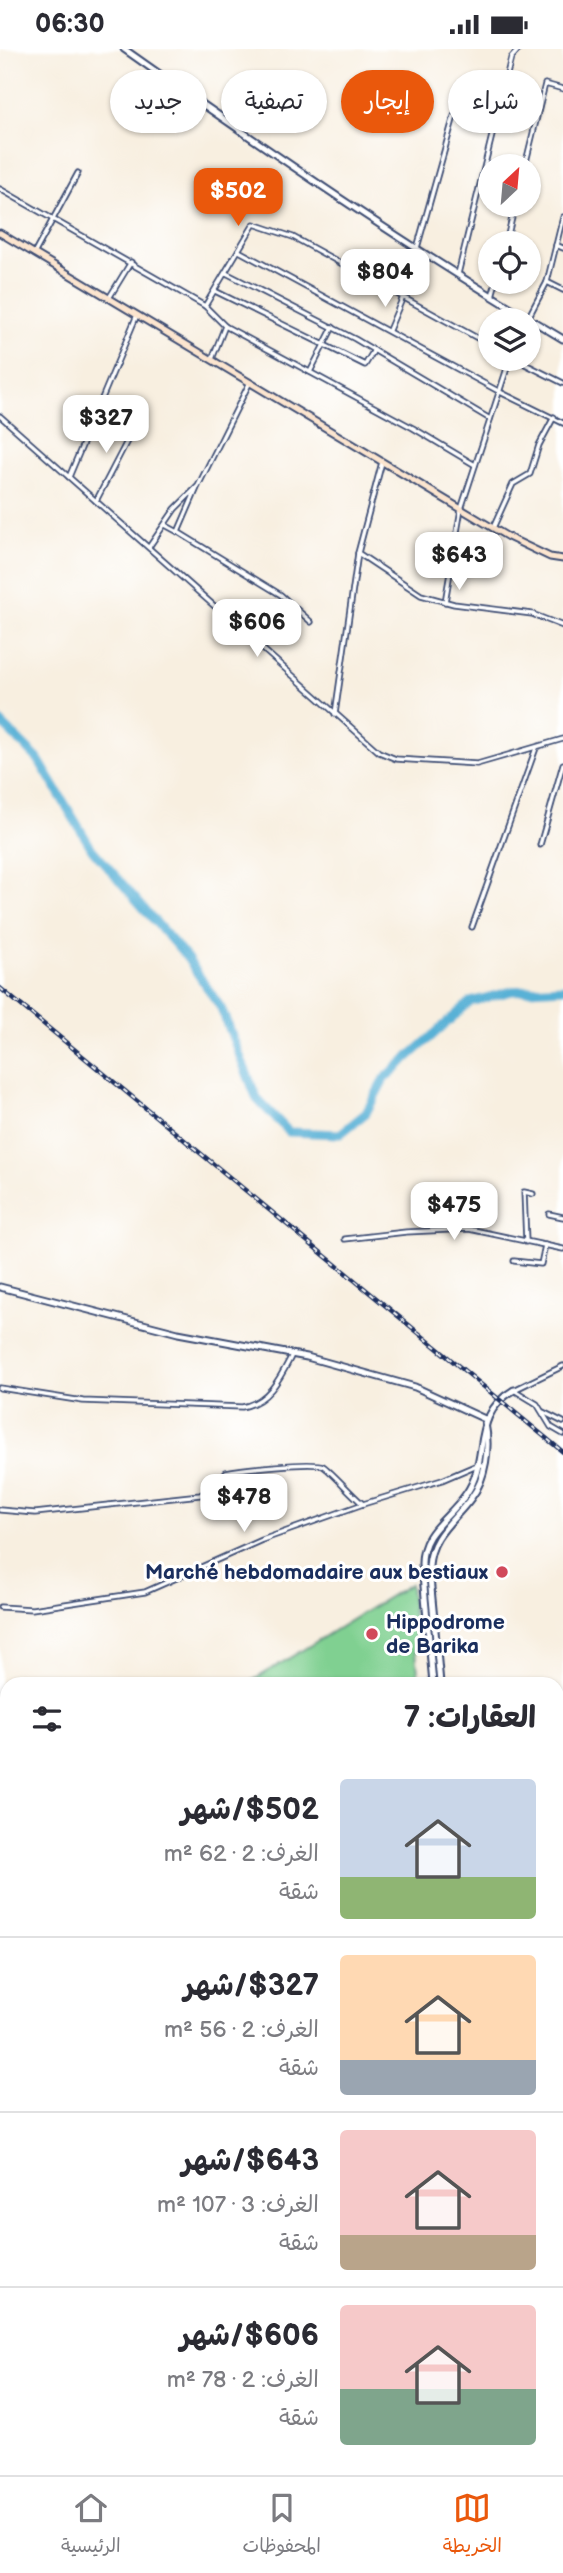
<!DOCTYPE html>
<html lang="ar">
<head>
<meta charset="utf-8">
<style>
  :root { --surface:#fff; --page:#f7f7f7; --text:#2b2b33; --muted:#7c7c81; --line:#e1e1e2; --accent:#ea580c }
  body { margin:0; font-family:"Balsamiq Sans","Playpen Sans Arabic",sans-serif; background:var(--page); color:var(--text); direction:rtl; height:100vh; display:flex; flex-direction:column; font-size:26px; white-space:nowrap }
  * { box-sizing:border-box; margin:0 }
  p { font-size:23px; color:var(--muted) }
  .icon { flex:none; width:38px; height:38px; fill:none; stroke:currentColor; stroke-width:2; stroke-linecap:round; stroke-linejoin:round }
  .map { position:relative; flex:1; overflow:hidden; direction:ltr }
  .drawer { position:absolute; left:0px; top:1628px; width:564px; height:800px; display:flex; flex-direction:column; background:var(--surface); border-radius:21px 21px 0 0; box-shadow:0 2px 5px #0004; direction:rtl }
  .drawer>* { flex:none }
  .hud { position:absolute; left:21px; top:21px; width:522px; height:63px; direction:rtl; display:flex; gap:14px }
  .needle { width:46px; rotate:26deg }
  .controls { position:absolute; left:478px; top:105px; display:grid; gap:14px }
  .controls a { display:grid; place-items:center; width:63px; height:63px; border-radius:50%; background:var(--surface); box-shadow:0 2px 5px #0004; font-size:35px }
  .price { position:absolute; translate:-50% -60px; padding:0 16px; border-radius:14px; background:#fff; color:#222; font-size:23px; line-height:46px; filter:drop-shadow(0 2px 4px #0008) }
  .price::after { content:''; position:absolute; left:50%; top:42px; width:21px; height:16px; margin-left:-10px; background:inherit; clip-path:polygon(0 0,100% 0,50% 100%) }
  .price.selected { background:var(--accent); color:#fff }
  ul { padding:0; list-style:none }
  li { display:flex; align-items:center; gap:21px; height:175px; padding:0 28px }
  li+li { border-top:2px solid var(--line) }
  li span { display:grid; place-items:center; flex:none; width:196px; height:140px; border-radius:7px; color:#555 }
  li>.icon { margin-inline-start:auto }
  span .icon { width:84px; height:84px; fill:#fffc; stroke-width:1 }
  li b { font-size:30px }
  h2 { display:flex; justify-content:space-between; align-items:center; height:84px; padding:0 28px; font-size:30px }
  .chip { padding:0 24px; border-radius:32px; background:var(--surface); box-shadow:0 2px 5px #0004; font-size:24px; line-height:63px }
  .chip.selected { background:var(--accent); color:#fff }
  .status { display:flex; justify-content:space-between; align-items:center; height:49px; padding:0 35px; background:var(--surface); direction:ltr }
  .status svg { height:19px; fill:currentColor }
  .menu { display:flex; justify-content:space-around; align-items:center; height:98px; border-top:2px solid var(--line); background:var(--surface); font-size:19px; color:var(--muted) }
  .menu a { display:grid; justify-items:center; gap:4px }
  .menu .selected { color:var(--accent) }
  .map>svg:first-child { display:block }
  .park { fill:#80d091; stroke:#4e8078; stroke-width:2 }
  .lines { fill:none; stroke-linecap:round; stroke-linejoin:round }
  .river { stroke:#59b1d6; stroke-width:9 }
  .minor-casing { stroke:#3c4c72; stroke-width:7 }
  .tertiary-casing { stroke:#3c4c72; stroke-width:9 }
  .secondary-casing { stroke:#3c4c72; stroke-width:9 }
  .primary-casing { stroke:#3c4c72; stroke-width:10 }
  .minor { stroke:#fff; stroke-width:3.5 }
  .tertiary { stroke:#fff; stroke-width:5 }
  .secondary { stroke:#fce5cf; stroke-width:5 }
  .primary { stroke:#f7be88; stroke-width:6 }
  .rail-casing { stroke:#1b2f5e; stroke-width:4.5 }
  .rail { stroke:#fff; stroke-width:2; stroke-dasharray:5; stroke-linecap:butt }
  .poi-dot { fill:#d1495b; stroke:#fff; stroke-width:2.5 }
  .labels { text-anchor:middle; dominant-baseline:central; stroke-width:6; stroke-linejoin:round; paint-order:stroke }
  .poi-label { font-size:21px; font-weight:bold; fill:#1b2f5e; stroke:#fff; text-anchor:end }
</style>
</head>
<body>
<div class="status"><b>06:30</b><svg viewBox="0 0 49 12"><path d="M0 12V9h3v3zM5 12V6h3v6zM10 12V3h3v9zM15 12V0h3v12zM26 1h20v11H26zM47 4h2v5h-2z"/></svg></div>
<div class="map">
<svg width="563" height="2426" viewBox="0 0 563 2426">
  <rect width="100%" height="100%" fill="#fff"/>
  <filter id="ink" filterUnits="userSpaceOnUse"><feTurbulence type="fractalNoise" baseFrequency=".0143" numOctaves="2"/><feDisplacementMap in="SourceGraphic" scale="14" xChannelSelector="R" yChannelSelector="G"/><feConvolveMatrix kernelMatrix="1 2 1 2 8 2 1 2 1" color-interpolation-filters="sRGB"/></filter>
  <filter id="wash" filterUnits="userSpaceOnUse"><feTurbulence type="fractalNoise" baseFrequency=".00686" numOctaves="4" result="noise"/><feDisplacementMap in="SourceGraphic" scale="28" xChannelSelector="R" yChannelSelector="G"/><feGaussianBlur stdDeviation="1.57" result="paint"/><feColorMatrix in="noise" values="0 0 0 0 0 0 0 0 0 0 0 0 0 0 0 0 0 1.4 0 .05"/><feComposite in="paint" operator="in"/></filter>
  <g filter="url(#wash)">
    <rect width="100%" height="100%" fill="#f8efe0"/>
    <g class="park">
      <polygon points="410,1535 419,1634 249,1634"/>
      <polygon points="7,1783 7,2177 0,2125 0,1787"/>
    </g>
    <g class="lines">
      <polyline class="river" points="0,673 38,710 92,800 187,909 221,959 257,1050 289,1083 340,1085 366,1064 384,1030 470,953 512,942 563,939"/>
    </g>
  </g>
  <g filter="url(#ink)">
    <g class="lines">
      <g class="minor-casing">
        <g id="minor">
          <polyline points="525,117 545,35 563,40"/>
          <polyline points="0,140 205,257 254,175 293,188 490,296"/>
          <polyline points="506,194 515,156"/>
          <polyline points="556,196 563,199"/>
          <polyline points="417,199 454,67"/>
          <polyline points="239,202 500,343 563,374"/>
          <polyline points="34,205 78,124"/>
          <polyline points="226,224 355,290 490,370"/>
          <polyline points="458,225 511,9 519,0"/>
          <polyline points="547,233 563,241"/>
          <polyline points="215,242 365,316 374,301"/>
          <polyline points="492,247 496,233"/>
          <polyline points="109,249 131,213"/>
          <polyline points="205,257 225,277 413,379 475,416"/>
          <polyline points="527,271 547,233 563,168"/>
          <polyline points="389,281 403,248"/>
          <polyline points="212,310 225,277"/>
          <polyline points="515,310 563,334"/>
          <polyline points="310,323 333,278"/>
          <polyline points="0,367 379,703 396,710 477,715 563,690"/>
          <polyline points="69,428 137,266"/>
          <polyline points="96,452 138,371"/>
          <polyline points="165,476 178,483 197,439"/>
          <polyline points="493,479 513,435 530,425 539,396 554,368"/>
          <polyline points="178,483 281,546 311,573"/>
          <polyline points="149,498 175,460 198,437 250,333"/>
          <polyline points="358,504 421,546 454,555 532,565 563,577"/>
          <polyline points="445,553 461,460 510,310"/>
          <polyline points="335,665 358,504 382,413"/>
          <polyline points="540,796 563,715"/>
          <polyline points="472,878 536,699"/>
          <polyline points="549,1165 563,1168"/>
          <polyline points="345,1190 406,1183 469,1180 563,1200"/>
          <polyline points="526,1193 524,1143 533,1145"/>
          <polyline points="514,1212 541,1215 545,1196"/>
          <polyline points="563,1317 514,1341 537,1355 551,1378 563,1385"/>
          <path d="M0 1339 83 1352 242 1358C269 1353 280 1329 292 1306"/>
          <polyline points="543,1363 563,1373"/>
          <path d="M0 1461 35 1464 200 1446 214 1438 226 1423C240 1420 313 1412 323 1417 330 1421 353 1447 363 1455"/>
          <polyline points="0,1558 32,1560 145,1543 262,1491 363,1455 442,1431 477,1416 485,1416"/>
          <polyline points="556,1886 563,1898"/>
          <polyline points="0,2290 7,2302"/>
          <polyline points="0,2383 7,2394"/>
          <polyline points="0,2417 7,2413"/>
          <polyline points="24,2420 27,2426"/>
          <polyline points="0,2425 7,2420"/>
        </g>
      </g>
      <g class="tertiary-casing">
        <g id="tertiary">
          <path d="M124 0C267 101 412 201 563 290"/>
          <polyline points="0,1238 178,1284 307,1308 415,1338 487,1371"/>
          <path d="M433 1634 422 1516C421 1482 449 1470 466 1445 491 1410 469 1367 514 1341"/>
          <path d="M440 1634 429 1518C430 1487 454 1472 471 1449 486 1430 490 1398 485 1374"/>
        </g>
      </g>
      <g class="secondary-casing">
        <polyline id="secondary" points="0,184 508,488 550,508 563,510"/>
      </g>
      <g class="primary-casing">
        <g id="primary">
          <polyline points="556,1871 563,1866"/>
          <polyline points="556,1876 563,1872"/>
          <polyline points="0,2213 7,2209"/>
          <polyline points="0,2220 7,2215"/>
        </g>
      </g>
      <use href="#minor" class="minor"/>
      <use href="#tertiary" class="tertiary"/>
      <use href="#secondary" class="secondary"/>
      <use href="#primary" class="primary"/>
      <g class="rail-casing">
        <polyline id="rail" points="0,939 563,1403"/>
      </g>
      <use href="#rail" class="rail"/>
    </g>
  </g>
  <g class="poi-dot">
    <circle cx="502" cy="1523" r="7"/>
    <circle cx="372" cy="1585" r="7"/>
  </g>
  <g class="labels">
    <g class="poi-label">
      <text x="488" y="1523">Marché hebdomadaire aux bestiaux</text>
      <text x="386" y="1573" text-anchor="start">Hippodrome<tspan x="386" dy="24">de Barika</tspan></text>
    </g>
  </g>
</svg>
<div class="controls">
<a><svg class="needle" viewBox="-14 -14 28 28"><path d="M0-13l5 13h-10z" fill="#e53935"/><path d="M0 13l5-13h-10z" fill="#7c7c81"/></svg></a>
<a><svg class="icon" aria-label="locate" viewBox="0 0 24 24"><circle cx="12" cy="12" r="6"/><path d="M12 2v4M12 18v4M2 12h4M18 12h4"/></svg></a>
<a><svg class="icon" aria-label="layers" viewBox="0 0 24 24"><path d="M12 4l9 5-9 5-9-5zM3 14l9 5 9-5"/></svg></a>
</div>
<b class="price selected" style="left:238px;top:179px">$502</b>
<b class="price" style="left:385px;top:260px">$804</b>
<b class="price" style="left:106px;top:406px">$327</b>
<b class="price" style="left:459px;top:543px">$643</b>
<b class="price" style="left:257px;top:610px">$606</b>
<b class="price" style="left:454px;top:1193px">$475</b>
<b class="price" style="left:244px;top:1485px">$478</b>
<div class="hud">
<a class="chip">شراء</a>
<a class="chip selected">إيجار</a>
<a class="chip">تصفية</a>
<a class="chip">جديد</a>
</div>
<section class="drawer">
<h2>العقارات: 7<svg class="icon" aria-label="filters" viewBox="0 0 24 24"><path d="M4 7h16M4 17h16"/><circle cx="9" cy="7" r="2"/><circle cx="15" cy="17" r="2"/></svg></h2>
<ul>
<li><span style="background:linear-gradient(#c9d6e8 70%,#8fb573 0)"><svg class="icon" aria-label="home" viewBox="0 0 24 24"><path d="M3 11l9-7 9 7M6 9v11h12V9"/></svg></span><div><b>$502/شهر</b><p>الغرف: 2 · 62 m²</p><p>شقة</p></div></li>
<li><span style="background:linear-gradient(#ffd9b3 75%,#9aa5b1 0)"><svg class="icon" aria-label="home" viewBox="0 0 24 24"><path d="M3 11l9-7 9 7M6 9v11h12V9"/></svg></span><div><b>$327/شهر</b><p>الغرف: 2 · 56 m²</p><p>شقة</p></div></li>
<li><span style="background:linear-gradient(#f6c9c9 75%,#b9a48a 0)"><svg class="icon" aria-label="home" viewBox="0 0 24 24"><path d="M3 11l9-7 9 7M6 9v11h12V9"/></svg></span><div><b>$643/شهر</b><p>الغرف: 3 · 107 m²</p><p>شقة</p></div></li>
<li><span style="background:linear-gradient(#f6c9c9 60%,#7fa58c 0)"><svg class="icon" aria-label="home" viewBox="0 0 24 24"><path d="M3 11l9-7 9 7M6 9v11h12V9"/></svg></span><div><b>$606/شهر</b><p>الغرف: 2 · 78 m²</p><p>شقة</p></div></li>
</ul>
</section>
</div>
<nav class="menu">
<a class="selected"><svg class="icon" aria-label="map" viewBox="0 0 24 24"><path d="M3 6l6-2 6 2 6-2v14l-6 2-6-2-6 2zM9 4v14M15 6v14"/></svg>الخريطة</a>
<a><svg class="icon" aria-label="saved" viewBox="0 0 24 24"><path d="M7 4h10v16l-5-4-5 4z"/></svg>المحفوظات</a>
<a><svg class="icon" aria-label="home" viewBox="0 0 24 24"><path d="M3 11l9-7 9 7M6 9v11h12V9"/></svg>الرئيسية</a>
</nav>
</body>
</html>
